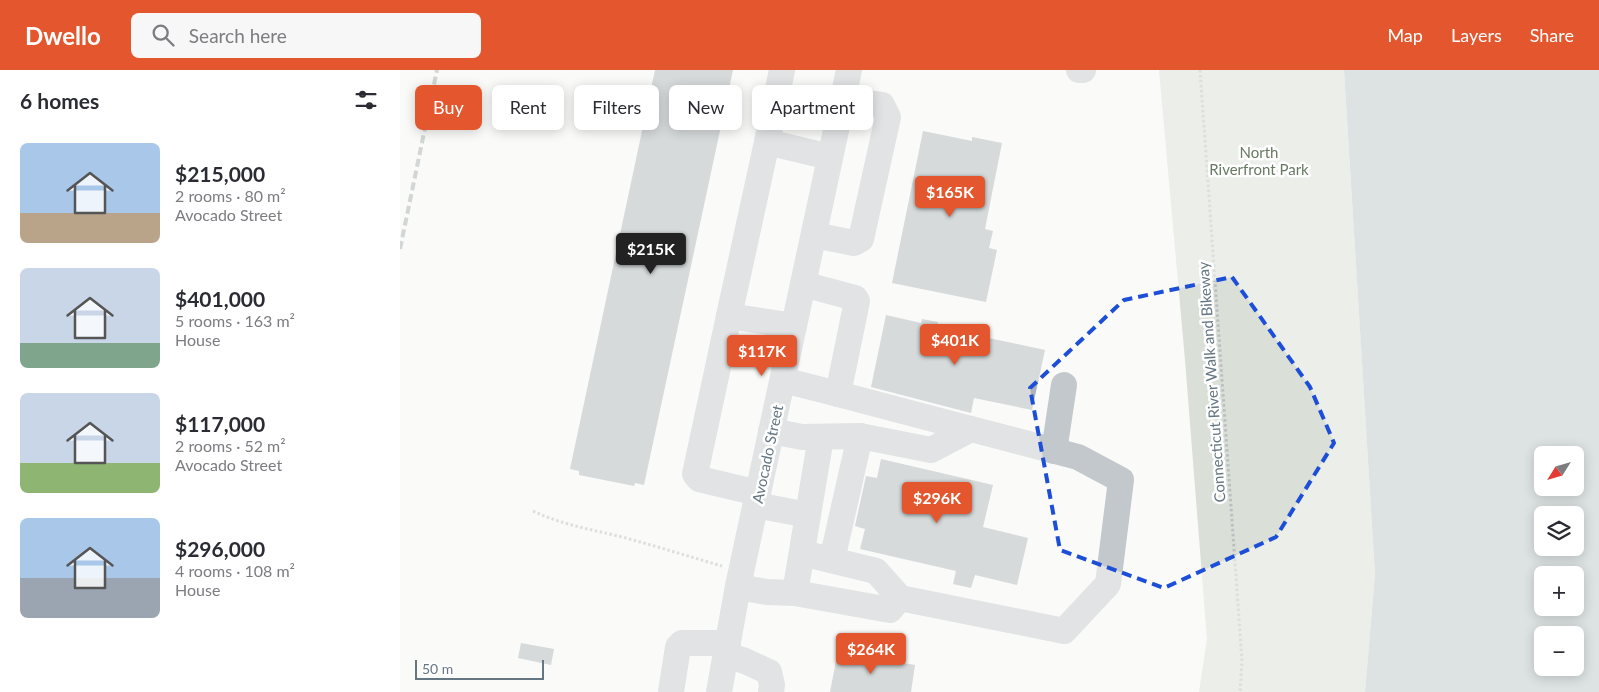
<!DOCTYPE html>
<html lang="en">
<head>
<meta charset="utf-8">
<style>
  :root { --surface:#fff; --page:#f7f7f7; --text:#2b2b33; --muted:#7c7c81; --accent:#e4572e }
  body { margin:0; font-family:Lato,sans-serif; background:var(--page); color:var(--text); height:100vh; display:flex; flex-direction:column; font-size:19px; white-space:nowrap }
  * { box-sizing:border-box; margin:0 }
  p { font-size:16px; color:var(--muted) }
  .icon { flex:none; width:28px; height:28px; fill:none; stroke:currentColor; stroke-width:2; stroke-linecap:round; stroke-linejoin:round }
  .map { position:relative; flex:1; overflow:hidden }
  .sheet { display:flex; flex-direction:column; background:var(--surface); width:400px }
  .sheet>* { flex:none }
  .hud { position:absolute; left:15px; top:15px; width:475px; height:45px; display:flex; gap:10px }
  .needle { width:32px; rotate:233deg }
  .controls { position:absolute; left:1134px; top:376px; display:grid; gap:10px }
  .controls a { display:grid; place-items:center; width:50px; height:50px; border-radius:8px; background:var(--surface); box-shadow:0 2px 12px #0003; font-size:25px }
  .scale { position:absolute; left:15px; bottom:12px; width:129px; box-sizing:border-box; padding-left:5px; border:2px solid #657683; border-top:0; font-size:14px; line-height:18px; white-space:nowrap; color:#657683; -webkit-text-stroke:4px #fff; paint-order:stroke }
  .price { position:absolute; translate:-50% -42px; padding:0 11px; border-radius:5px; background:var(--accent); color:#fff; font-size:16px; line-height:32px; filter:drop-shadow(0 1px 2px #0008) }
  .price::after { content:''; position:absolute; left:50%; top:30px; width:15px; height:11px; margin-left:-8px; background:inherit; clip-path:polygon(0 0,100% 0,50% 100%) }
  .price.active { background:#222; color:#fff }
  ul { padding:0; list-style:none }
  li { display:flex; align-items:center; gap:15px; height:125px; padding:0 20px }
  li span { display:grid; place-items:center; flex:none; width:140px; height:100px; border-radius:8px; color:#555 }
  li>.icon { margin-inline-start:auto }
  span .icon { width:60px; height:60px; fill:#fffc; stroke-width:1 }
  li b { font-size:21px }
  h2 { display:flex; justify-content:space-between; align-items:center; height:60px; padding:0 20px; font-size:21px }
  .tag { padding:0 18px; border-radius:8px; background:var(--surface); box-shadow:0 2px 12px #0003; font-size:18px; line-height:45px }
  .tag.active { background:var(--accent); color:#fff }
  header { display:flex; align-items:center; gap:30px; box-sizing:border-box; height:70px; padding:0 25px; background:var(--accent); color:#fff }
  header strong { font-size:24px }
  nav { display:flex; gap:28px; margin-inline-start:auto; font-size:18px }
  .search { width:350px; height:45px; background:var(--page); display:flex; align-items:center; gap:12px; box-sizing:border-box; padding:0 18px; border-radius:8px; color:var(--muted); font-size:19px }
  main { display:flex; flex:1; min-height:0 }
  .map>svg:first-child { display:block }
  .green { fill:#dadfd7 }
  .water { fill:#bbc7cb; fill-rule:evenodd }
  .building { fill:#aab3b9 }
  .lines { fill:none; stroke-linecap:round; stroke-linejoin:round }
  .path { stroke:#bbbfc2; stroke-width:3; stroke-dasharray:2.5 2.5; stroke-linecap:butt }
  .minor { stroke:#c3c8cc; stroke-width:26 }
  .rail { stroke:#a2aab0; stroke-width:4; stroke-dasharray:8 4; stroke-linecap:butt }
  .marked { fill:none; stroke:#1d4ed8; stroke-width:4; stroke-dasharray:10 6; stroke-linejoin:round }
  .labels { text-anchor:middle; dominant-baseline:central; stroke-width:5; stroke-linejoin:round; paint-order:stroke }
  .park-label { font-size:15px; fill:#687a64; stroke:#fff }
  .street-label { font-size:15px; fill:#657683; stroke:#fff }
</style>
</head>
<body>
<header>
<strong>Dwello</strong>
<div class="search"><svg class="icon" aria-label="search" viewBox="0 0 24 24"><circle cx="10" cy="10" r="6"/><path d="M15 15l6 6"/></svg>Search here</div>
<nav><a>Map</a><a>Layers</a><a>Share</a></nav>
</header>
<main>
<section class="sheet">
<h2>6 homes<svg class="icon" aria-label="filters" viewBox="0 0 24 24"><path d="M4 7h16M4 17h16"/><circle cx="9" cy="7" r="2"/><circle cx="15" cy="17" r="2"/></svg></h2>
<ul>
<li><span style="background:linear-gradient(#a9c7e8 70%,#b9a48a 0)"><svg class="icon" aria-label="home" viewBox="0 0 24 24"><path d="M3 11l9-7 9 7M6 9v11h12V9"/></svg></span><div><b>$215,000</b><p>2 rooms · 80 m²</p><p>Avocado Street</p></div></li>
<li><span style="background:linear-gradient(#c9d6e8 75%,#7fa58c 0)"><svg class="icon" aria-label="home" viewBox="0 0 24 24"><path d="M3 11l9-7 9 7M6 9v11h12V9"/></svg></span><div><b>$401,000</b><p>5 rooms · 163 m²</p><p>House</p></div></li>
<li><span style="background:linear-gradient(#c9d6e8 70%,#8fb573 0)"><svg class="icon" aria-label="home" viewBox="0 0 24 24"><path d="M3 11l9-7 9 7M6 9v11h12V9"/></svg></span><div><b>$117,000</b><p>2 rooms · 52 m²</p><p>Avocado Street</p></div></li>
<li><span style="background:linear-gradient(#a9c7e8 60%,#9aa5b1 0)"><svg class="icon" aria-label="home" viewBox="0 0 24 24"><path d="M3 11l9-7 9 7M6 9v11h12V9"/></svg></span><div><b>$296,000</b><p>4 rooms · 108 m²</p><p>House</p></div></li>
</ul>
</section>
<div class="map">
<svg width="1199" height="622" viewBox="0 0 1199 622">
  <rect width="100%" height="100%" fill="#fafaf8"/>
  <polygon class="green" points="759,0 944,0 975,504 965,622 799,622 807,569 785,290"/>
  <path class="water" d="M944 0H1199V622H965L975 504ZM1142 385H1175V418H1142ZM1142 445H1175V478H1142ZM1142 505H1175V538H1142ZM1142 565H1175V598H1142Z"/>
  <g class="building">
    <polygon points="255,0 333,0 244,415 235,413 234,416 179,405 179,401 170,399"/>
    <polygon points="523,61 572,71 572,67 602,73 585,159 593,161 589,178 597,180 586,232 492,213"/>
    <polygon points="486,245 521,253 522,249 538,252 537,257 645,280 632,340 574,328 571,343 471,317"/>
    <polygon points="481,389 593,415 583,457 628,468 617,515 575,505 571,518 553,514 556,501 460,479 465,459 455,456 466,406 477,408"/>
    <polygon points="121,573 154,579 151,595 118,588"/>
    <polygon points="438,581 515,595 511,622 430,622"/>
  </g>
  <g class="lines">
    <g class="path">
      <polyline points="800,0 842,591 840,622"/>
      <path d="M133 441C160 454 189 459 218 466 253 475 287 486 322 496"/>
    </g>
    <g class="minor">
      <polyline points="679,0 683,0"/>
      <polyline points="367,72 382,0"/>
      <polyline points="414,165 454,173 461,169 488,47 482,35 443,30"/>
      <polyline points="329,246 367,72 430,87"/>
      <polyline points="383,310 438,324 457,231 455,228 403,214"/>
      <polyline points="438,324 571,359"/>
      <polyline points="371,361 402,367 460,366 531,380 571,359 678,387 721,410 708,514 664,561 500,528 476,501 402,483"/>
      <polyline points="421,367 395,523 490,540 500,528"/>
      <polyline points="654,381 664,315"/>
      <polyline points="358,423 299,409 295,404 329,246 394,256"/>
      <polyline points="356,435 408,445"/>
      <polyline points="432,490 460,366"/>
      <polyline points="338,517 367,522 395,523"/>
      <polyline points="326,585 345,591 369,602 372,615 371,622"/>
      <polyline points="271,622 278,577 282,573 328,573"/>
      <polyline points="319,622 338,516 449,0"/>
    </g>
    <polyline class="rail" points="0,179 37,0"/>
  </g>
  <path d="M0 0H1199V622H0ZM832 207 910 317 934 373 876 467 764 518 660 480 630 318 724 230Z" fill="#fafaf8" fill-opacity=".55" fill-rule="evenodd"/>
  <path class="marked" d="M832 207 910 317 934 373 876 467 764 518 660 480 630 318 724 230Z"/>
  <g class="labels">
    <g class="park-label">
      <text x="859" y="82">North<tspan x="859" dy="17">Riverfront Park</tspan></text>
    </g>
    <g class="street-label">
      <text transform="translate(811 312) rotate(-94)">Connecticut River Walk and Bikeway</text>
      <text transform="translate(367 384) rotate(-78)">Avocado Street</text>
    </g>
  </g>
</svg>
<div class="controls">
<a><svg class="needle" viewBox="-14 -14 28 28"><path d="M0-13l5 13h-10z" fill="#e53935"/><path d="M0 13l5-13h-10z" fill="#7c7c81"/></svg></a>
<a><svg class="icon" aria-label="layers" viewBox="0 0 24 24"><path d="M12 4l9 5-9 5-9-5zM3 14l9 5 9-5"/></svg></a>
<a>+</a>
<a>−</a>
</div>
<div class="scale">50 m</div>
<b class="price" style="left:550px;top:148px">$165K</b>
<b class="price active" style="left:251px;top:205px">$215K</b>
<b class="price" style="left:555px;top:296px">$401K</b>
<b class="price" style="left:362px;top:307px">$117K</b>
<b class="price" style="left:537px;top:454px">$296K</b>
<b class="price" style="left:471px;top:605px">$264K</b>
<div class="hud">
<a class="tag active">Buy</a>
<a class="tag">Rent</a>
<a class="tag">Filters</a>
<a class="tag">New</a>
<a class="tag">Apartment</a>
</div>
</div>
</main>
</body>
</html>
